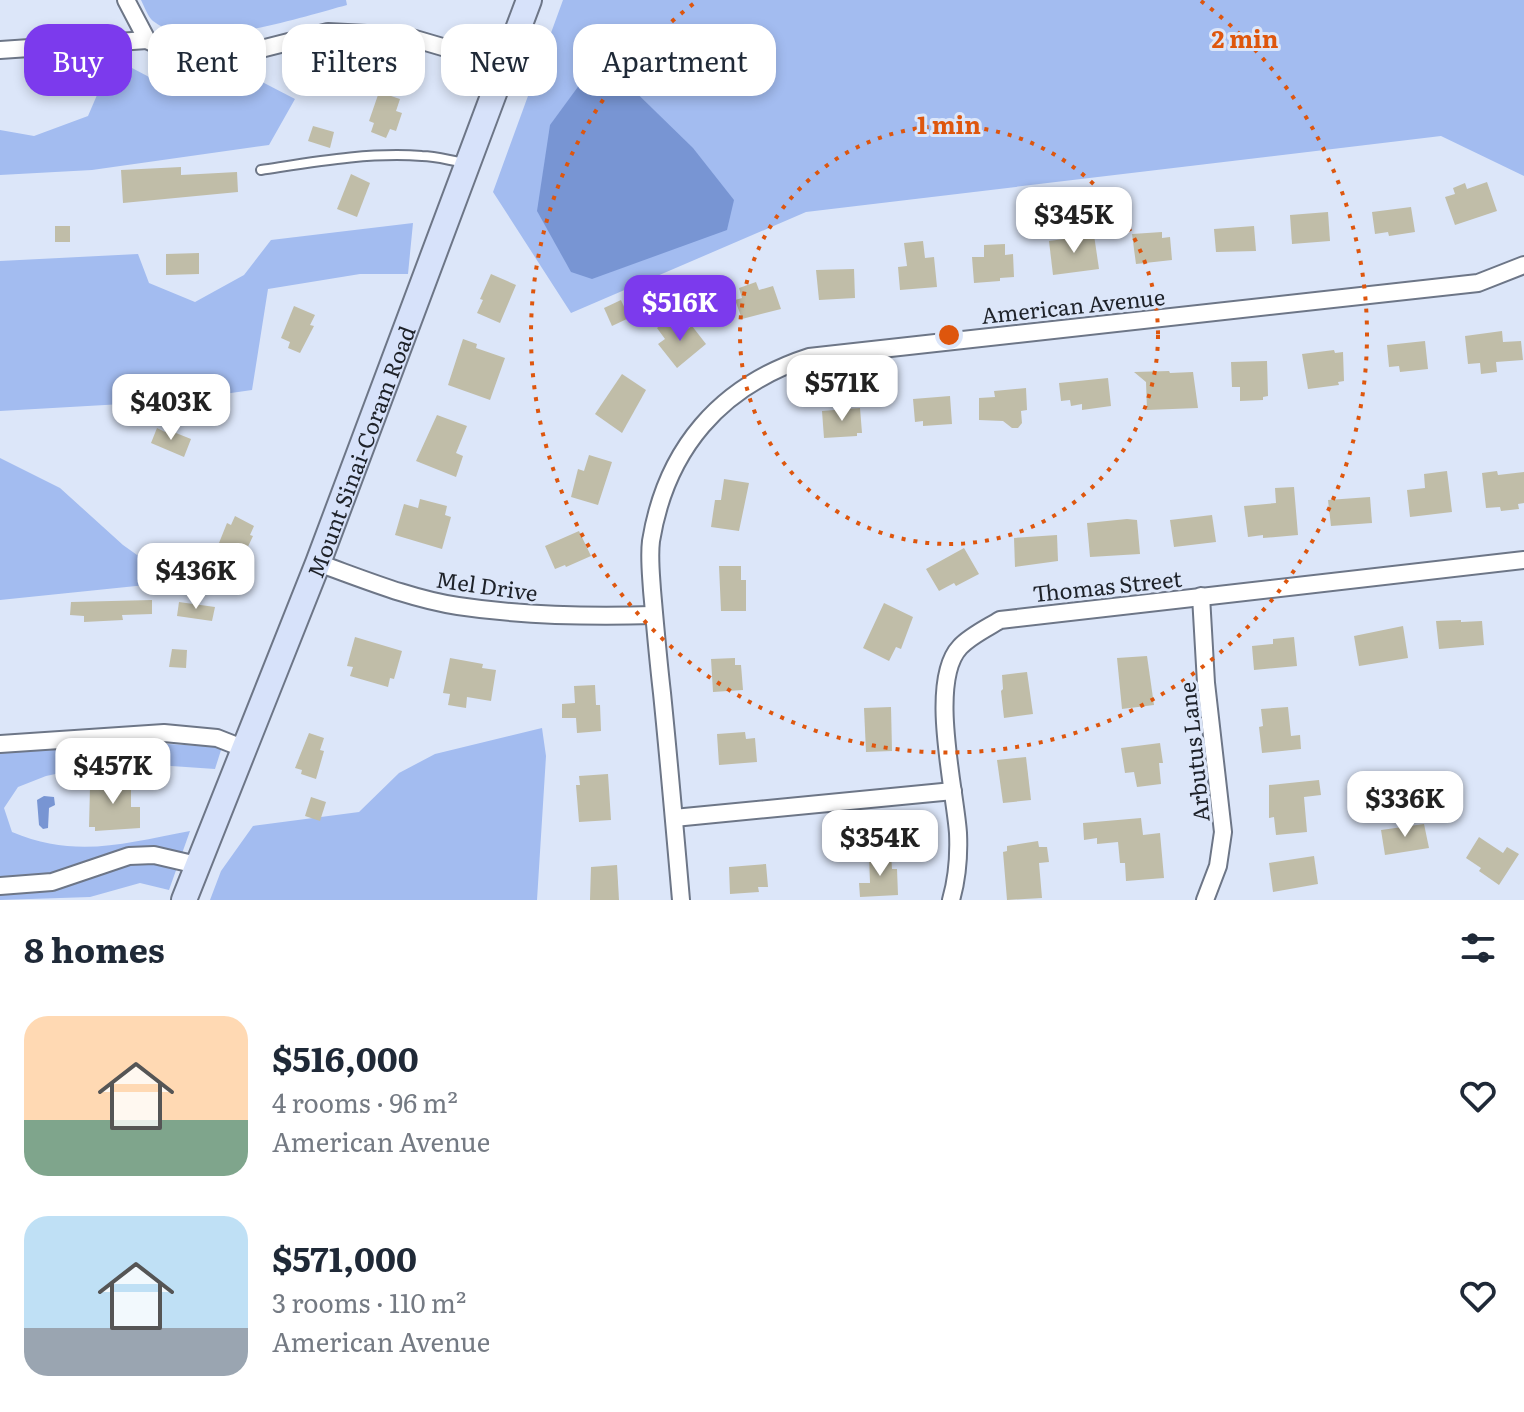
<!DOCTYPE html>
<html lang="en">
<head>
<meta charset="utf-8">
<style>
  :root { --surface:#fff; --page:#f6f6f7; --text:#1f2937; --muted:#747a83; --accent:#7c3aed }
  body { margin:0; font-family:Literata,serif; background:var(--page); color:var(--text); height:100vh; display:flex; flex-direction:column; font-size:30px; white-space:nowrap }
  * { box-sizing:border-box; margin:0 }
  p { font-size:26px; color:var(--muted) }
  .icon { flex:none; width:44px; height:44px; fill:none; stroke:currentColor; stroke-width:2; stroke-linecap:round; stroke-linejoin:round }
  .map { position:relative; height:900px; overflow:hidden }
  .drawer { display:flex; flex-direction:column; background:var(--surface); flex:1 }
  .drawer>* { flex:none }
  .hud { position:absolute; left:24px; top:24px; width:800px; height:72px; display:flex; gap:16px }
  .price { position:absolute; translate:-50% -68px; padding:0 18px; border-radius:16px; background:#fff; color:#222; font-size:26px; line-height:52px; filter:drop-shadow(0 2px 4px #0008) }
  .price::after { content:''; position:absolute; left:50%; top:48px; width:24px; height:18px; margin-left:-12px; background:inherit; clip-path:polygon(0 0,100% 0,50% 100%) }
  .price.current { background:var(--accent); color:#fff }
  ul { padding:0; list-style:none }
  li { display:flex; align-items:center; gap:24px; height:200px; padding:0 24px }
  li span { display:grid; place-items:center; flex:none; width:224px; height:160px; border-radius:24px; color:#555 }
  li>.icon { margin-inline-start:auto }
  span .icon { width:96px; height:96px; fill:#fffc; stroke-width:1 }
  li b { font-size:34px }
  h2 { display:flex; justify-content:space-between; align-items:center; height:96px; padding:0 24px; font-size:34px }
  .tag { padding:0 28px; border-radius:24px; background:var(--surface); box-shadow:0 4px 12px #0003; font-size:28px; line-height:72px }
  .tag.current { background:var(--accent); color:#fff }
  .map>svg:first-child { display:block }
  .green { fill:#a3bcf0 }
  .water { fill:#7895d3 }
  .building { fill:#c0bda8 }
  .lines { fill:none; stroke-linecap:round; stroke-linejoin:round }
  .lane-casing { stroke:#6d7687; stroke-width:12 }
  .street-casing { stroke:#6d7687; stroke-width:20 }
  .secondary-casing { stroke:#6d7687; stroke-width:28 }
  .lane { stroke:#fff; stroke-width:8 }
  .street { stroke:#fff; stroke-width:16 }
  .secondary { stroke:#d7e2fa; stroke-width:24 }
  .ring { fill:none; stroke:#de560d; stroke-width:4; stroke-dasharray:4 8 }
  .labels { text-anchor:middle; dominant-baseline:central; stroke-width:6; stroke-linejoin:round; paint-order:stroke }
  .street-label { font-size:22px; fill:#1e2229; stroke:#dce6f9 }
  .centre { fill:#de560d; stroke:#dce6f9; stroke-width:4 }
  .ring-label { font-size:24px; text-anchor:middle; font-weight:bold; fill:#de560d; stroke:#dce6f9; stroke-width:6; stroke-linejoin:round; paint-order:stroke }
</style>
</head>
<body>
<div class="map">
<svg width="1524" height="900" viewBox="0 0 1524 900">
  <rect width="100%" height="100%" fill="#dce6f9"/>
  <g class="green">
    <path d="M141 0H346L347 5C301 17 193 54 153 21 148 17 144 6 141 0Z"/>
    <polygon points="563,0 1524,0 1524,176 1441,136 806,212 571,313 493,192"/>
    <polygon points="132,68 170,88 247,74 295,99 269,145 92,170 0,175 0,130 34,136 88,116 106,74"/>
    <polygon points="413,223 408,274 360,274 268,289 252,390 175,401 0,411 0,261 138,254 149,283 195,302 244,275 271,240"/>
    <polygon points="0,458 60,488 123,545 175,582 0,600"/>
    <polygon points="542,728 546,756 537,900 210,900 221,871 253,826 359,812 399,773 435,754"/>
    <path d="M113 741 222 747 215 769 113 762 46 776 18 787 4 808 12 832C77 859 125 843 190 831L169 890 140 883 90 897 0 900V750Z"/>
  </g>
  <g class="water">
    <polygon points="591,69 614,71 693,148 734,200 727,230 592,279 571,272 537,211 550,125"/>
    <polygon points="44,796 54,797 55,805 49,808 48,828 43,829 39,825 37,800"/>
  </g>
  <g class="building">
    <polygon points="379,92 400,99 396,111 402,113 396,131 390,129 386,138 371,132 374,123 369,121"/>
    <polygon points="313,126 334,132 330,148 308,141"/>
    <polygon points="181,167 181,175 237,172 238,192 123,203 121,170"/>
    <polygon points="351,174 370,183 357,217 337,209"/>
    <polygon points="1487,182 1497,211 1455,225 1445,197 1455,194 1453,188 1465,183 1467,189"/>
    <polygon points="1411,207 1415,232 1389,236 1388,232 1375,234 1372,212"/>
    <polygon points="1328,212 1330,241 1292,244 1290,215"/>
    <rect x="55" y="226" width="15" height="16"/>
    <polygon points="1254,226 1256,251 1216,252 1214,229"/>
    <polygon points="1162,232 1162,238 1170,237 1172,260 1136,264 1132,234"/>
    <polygon points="1094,235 1099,269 1053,275 1049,241"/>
    <polygon points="923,241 925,258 934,257 937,287 900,290 898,267 907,266 904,243"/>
    <polygon points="1005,244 1005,255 1013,254 1014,277 1000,278 1000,281 974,283 972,257 984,257 984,245"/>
    <polygon points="199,253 199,274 166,275 166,254"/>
    <polygon points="854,269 855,298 819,300 816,270"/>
    <polygon points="491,274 516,285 500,323 477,313 483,300 480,299"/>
    <polygon points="756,282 759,290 773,286 781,309 742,319 735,300 742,298 739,288"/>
    <polygon points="621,300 629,318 612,326 604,308"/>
    <polygon points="294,306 315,315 310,325 314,326 300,353 288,348 290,342 281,338"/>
    <polygon points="669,319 678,329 681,326 685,331 692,326 706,344 677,368 658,344 665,339 657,328"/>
    <polygon points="1502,331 1503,342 1521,341 1523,360 1496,362 1497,372 1481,374 1480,363 1468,364 1465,336"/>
    <polygon points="463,339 477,344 476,348 505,358 490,400 448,385"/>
    <polygon points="1425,341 1428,369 1400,372 1399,366 1389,367 1387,345"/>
    <polygon points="1334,350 1335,353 1343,352 1344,381 1338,382 1339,385 1308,389 1302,354"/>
    <polygon points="1267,361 1268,396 1263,397 1263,400 1240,401 1240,387 1232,387 1231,362"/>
    <polygon points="1169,371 1170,373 1193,372 1198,408 1147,410 1146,382 1134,372"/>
    <polygon points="622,374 646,390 622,433 595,414"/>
    <polygon points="1108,378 1111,406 1082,410 1082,404 1071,406 1070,400 1061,401 1059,383"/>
    <polygon points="1026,388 1027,410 1021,411 1022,423 1018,428 1012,428 1003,421 979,420 979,398 995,397 994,391"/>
    <polygon points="950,396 952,424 923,426 923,421 915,422 913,399"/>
    <polygon points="860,408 862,433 857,433 857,436 824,438 822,411"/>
    <polygon points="437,415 467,426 456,453 463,456 456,477 416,461"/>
    <polygon points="157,428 165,432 166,429 191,439 184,457 151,443"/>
    <polygon points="589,455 612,462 598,505 571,497 578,469 584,471"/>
    <polygon points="1447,471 1452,512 1410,517 1407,490 1425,488 1424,474"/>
    <polygon points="1497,471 1498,475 1524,472 1524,503 1518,504 1519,509 1501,511 1500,507 1486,508 1482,473"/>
    <polygon points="724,479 749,483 739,531 711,527 715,500 721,500"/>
    <polygon points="1294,487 1298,535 1263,538 1263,535 1248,537 1244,506 1276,503 1275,488"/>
    <polygon points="1370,497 1372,523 1331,526 1328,500"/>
    <polygon points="420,499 447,506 445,515 451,517 442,549 395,535 404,504 418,508"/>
    <polygon points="1212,515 1216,542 1174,547 1170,520"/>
    <polygon points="235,516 254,526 250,535 253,536 244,555 219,543 227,523 231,525"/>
    <polygon points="1127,519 1137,520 1140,554 1090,557 1087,523"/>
    <polygon points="579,531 591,556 566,567 565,565 555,569 545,546"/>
    <polygon points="1057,535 1058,561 1015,567 1014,538"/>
    <polygon points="964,548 979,574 956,586 954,583 939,591 926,569"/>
    <polygon points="719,566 741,566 741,580 746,580 746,611 721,611"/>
    <polygon points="152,600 152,614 122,615 123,620 84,622 84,616 70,615 71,602"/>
    <polygon points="179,602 215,607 212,621 177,616"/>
    <polygon points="884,603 913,617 901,649 896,647 889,661 863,648"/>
    <polygon points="1461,620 1461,622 1482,621 1484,645 1439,649 1436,621"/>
    <polygon points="1403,626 1408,658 1359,666 1354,636"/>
    <polygon points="355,637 402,651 394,679 390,678 388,687 350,676 353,667 347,666"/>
    <polygon points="1294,637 1297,666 1254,670 1252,646 1273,644 1273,639"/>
    <polygon points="172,649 187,650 186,668 169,667"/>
    <polygon points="1147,656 1154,705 1122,709 1117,658"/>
    <polygon points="450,658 483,664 482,668 496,670 491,701 467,697 466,708 448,705 450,694 443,693"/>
    <polygon points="735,658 735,665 741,665 743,690 713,692 711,659"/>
    <polygon points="1027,672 1033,714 1004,718 1001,691 1003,689 1002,675"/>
    <polygon points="595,685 596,705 600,705 601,731 577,733 576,718 562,718 562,704 575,703 574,686"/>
    <polygon points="891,707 892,751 866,752 864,708"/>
    <polygon points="1288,707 1291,736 1300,735 1301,749 1262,753 1259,727 1263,726 1261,709"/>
    <polygon points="745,732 746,739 755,738 757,762 719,765 717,734"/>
    <polygon points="309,733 324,738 320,750 324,751 316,779 301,774 302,770 295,768"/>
    <polygon points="1160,743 1163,763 1159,763 1161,784 1137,787 1134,772 1125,773 1121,748"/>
    <polygon points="1026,757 1031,800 1003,803 997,760"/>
    <polygon points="608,774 611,820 579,822 576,785 580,785 579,776"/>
    <polygon points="98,778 131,778 131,807 140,807 140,828 95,831 95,827 89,827 90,787 98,787"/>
    <polygon points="1319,780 1321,795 1304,797 1307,832 1276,835 1274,817 1269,818 1269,785"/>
    <polygon points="311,797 326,802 320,821 305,816"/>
    <polygon points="1141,818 1143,835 1160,833 1164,878 1126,881 1125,863 1120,863 1118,842 1097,844 1097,838 1084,840 1083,823"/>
    <polygon points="1424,824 1429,848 1385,855 1381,830"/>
    <polygon points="1479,837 1503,853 1507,847 1519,854 1499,885 1479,871 1481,868 1466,858"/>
    <polygon points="1038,841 1039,847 1047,847 1049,862 1039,863 1042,898 1007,900 1003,852 1007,851 1007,846"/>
    <polygon points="891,854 892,869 897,869 898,895 860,897 859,883 870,883 869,855"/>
    <polygon points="1314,856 1318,884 1273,892 1269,863"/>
    <polygon points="766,864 768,887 758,887 759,892 730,894 729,867"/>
    <polygon points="617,865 619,900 590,900 591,867"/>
  </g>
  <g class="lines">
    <g class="lane-casing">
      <path id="lane" d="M261 170C314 162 368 152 422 156 437 156 451 161 466 163"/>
    </g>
    <g class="street-casing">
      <g id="street">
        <polyline points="126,0 147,40 198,65 328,32 405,36 504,65"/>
        <polyline points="0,50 147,40"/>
        <path d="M318 563C363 579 411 599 458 606 524 616 588 617 654 615"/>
        <polyline points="1201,596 1206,683 1223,832 1218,866 1205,900"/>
        <polyline points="0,744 164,733 217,738 245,749"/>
        <polyline points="674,818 953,791"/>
        <polyline points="0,886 52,882 129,856 154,855 197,865"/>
        <path d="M681 900C675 831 669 762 662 693 658 659 655 624 652 590 651 574 649 557 651 541 666 449 720 386 809 357L1478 283 1524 265"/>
        <path d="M951 900C957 879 959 855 958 833 955 789 928 681 960 647 970 636 987 628 1000 620L1524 560"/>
      </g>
    </g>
    <g class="secondary-casing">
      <g id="secondary">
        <path id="s1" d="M184 900 318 563 529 0"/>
      </g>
    </g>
    <use href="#lane" class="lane"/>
    <use href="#street" class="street"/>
    <use href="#secondary" class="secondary"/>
  </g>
  <g class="ring">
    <circle cx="949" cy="335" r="209"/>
    <path d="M1201 1A418 418 0 1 1 697 1"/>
  </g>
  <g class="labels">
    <g class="street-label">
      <text transform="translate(1073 305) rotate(-6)">American Avenue</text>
      <text stroke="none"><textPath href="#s1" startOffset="482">Mount Sinai-Coram Road</textPath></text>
      <text transform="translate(487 585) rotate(8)">Mel Drive</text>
      <text transform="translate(1107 585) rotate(-6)">Thomas Street</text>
      <text transform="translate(1193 752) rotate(-96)">Arbutus Lane</text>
    </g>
  </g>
  <circle cx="949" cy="335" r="12" class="centre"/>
  <g class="ring-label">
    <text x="1245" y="48">2 min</text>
    <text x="949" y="134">1 min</text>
  </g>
</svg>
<b class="price" style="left:1074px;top:255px">$345K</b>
<b class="price current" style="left:680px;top:343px">$516K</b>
<b class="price" style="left:842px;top:423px">$571K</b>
<b class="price" style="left:171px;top:442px">$403K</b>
<b class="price" style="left:196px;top:611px">$436K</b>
<b class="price" style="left:113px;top:806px">$457K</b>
<b class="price" style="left:1405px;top:839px">$336K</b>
<b class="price" style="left:880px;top:878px">$354K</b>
<div class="hud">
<a class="tag current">Buy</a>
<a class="tag">Rent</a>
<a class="tag">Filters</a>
<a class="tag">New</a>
<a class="tag">Apartment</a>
</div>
</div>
<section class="drawer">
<h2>8 homes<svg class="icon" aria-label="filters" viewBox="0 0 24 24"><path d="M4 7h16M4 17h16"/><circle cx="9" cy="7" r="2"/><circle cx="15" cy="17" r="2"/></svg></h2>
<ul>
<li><span style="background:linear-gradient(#ffd9b3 65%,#7fa58c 0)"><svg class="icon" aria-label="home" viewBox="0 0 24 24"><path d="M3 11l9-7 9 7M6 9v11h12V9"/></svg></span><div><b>$516,000</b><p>4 rooms · 96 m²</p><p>American Avenue</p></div><svg class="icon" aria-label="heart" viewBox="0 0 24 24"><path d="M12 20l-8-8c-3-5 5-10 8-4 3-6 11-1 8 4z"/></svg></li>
<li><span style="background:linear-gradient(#bfe0f5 70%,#9aa5b1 0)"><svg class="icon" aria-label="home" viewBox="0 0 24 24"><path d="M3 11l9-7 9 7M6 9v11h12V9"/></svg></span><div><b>$571,000</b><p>3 rooms · 110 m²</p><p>American Avenue</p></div><svg class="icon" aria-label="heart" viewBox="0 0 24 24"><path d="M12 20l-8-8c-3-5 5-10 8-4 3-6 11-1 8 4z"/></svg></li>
</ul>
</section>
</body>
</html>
